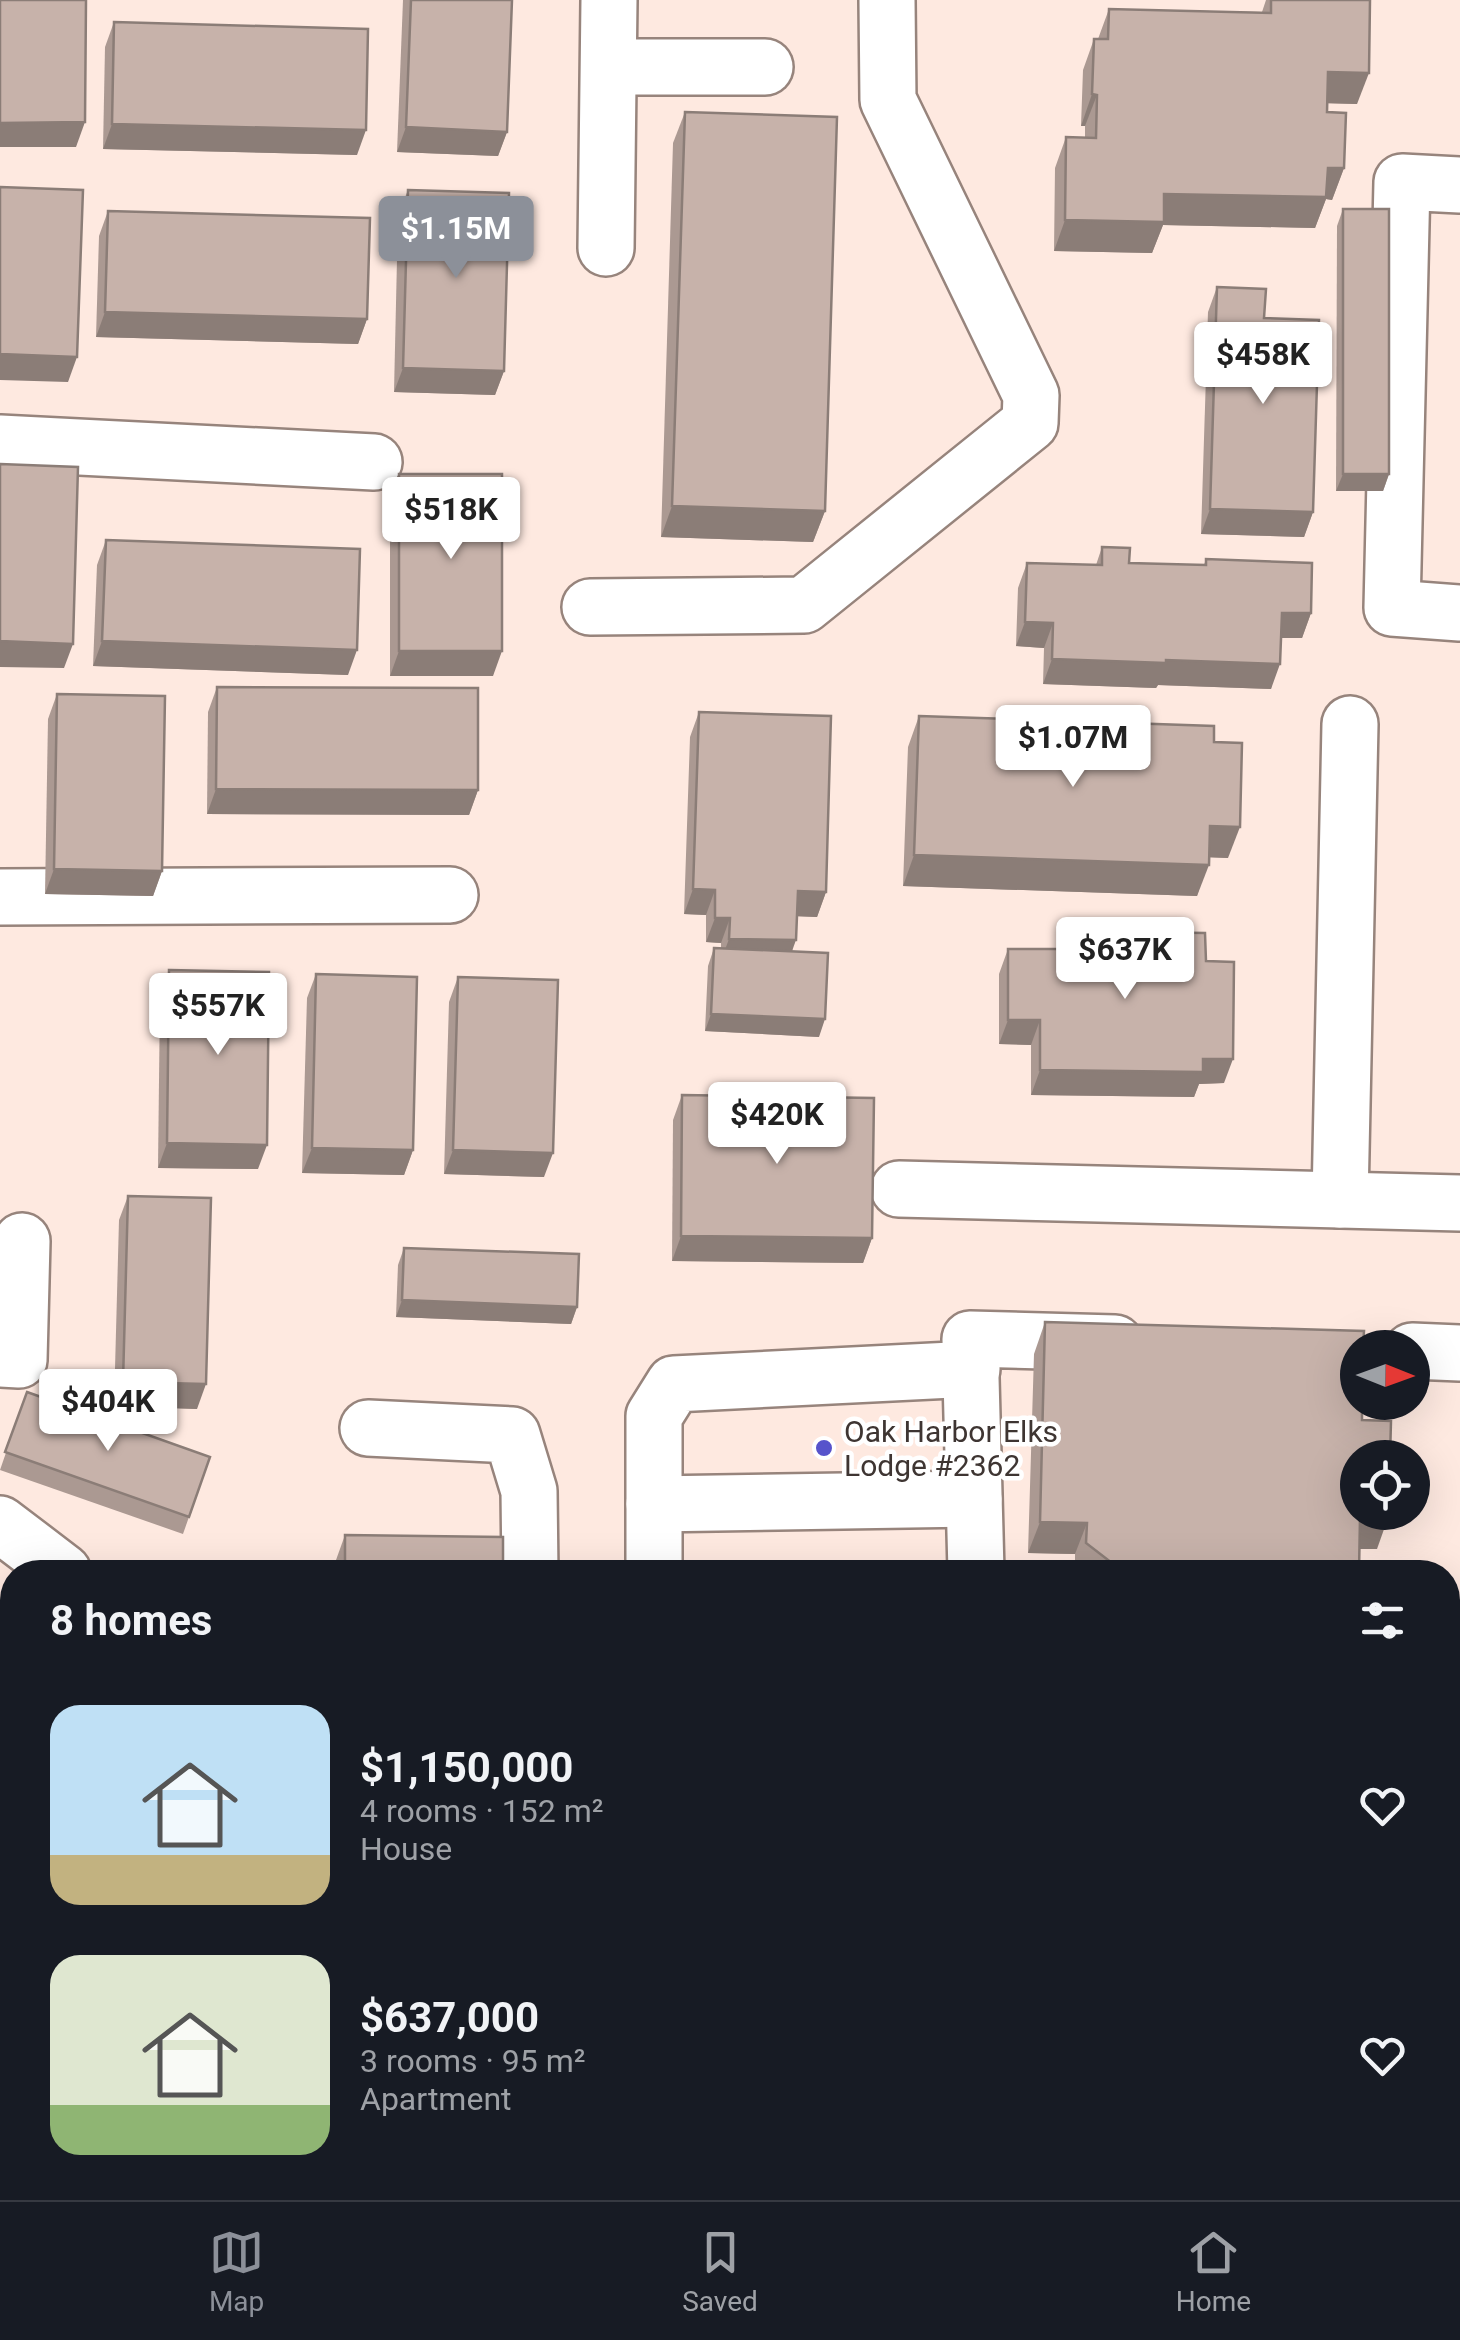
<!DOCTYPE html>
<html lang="en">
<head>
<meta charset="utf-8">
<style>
  :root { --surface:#171b24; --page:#20242c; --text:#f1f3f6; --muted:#9ea1a6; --line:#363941; --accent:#8c9099 }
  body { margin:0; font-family:Roboto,sans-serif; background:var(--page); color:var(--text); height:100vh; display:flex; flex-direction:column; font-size:38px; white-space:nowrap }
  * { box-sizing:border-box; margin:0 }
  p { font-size:32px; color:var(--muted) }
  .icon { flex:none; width:55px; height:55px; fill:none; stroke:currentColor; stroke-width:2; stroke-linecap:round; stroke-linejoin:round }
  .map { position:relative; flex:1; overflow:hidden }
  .panel { position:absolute; left:0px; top:1560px; width:1460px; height:640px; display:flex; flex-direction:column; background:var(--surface); border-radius:40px 40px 0 0; box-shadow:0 10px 40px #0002 }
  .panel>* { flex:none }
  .needle { width:65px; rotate:91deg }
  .controls { position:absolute; left:1340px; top:1330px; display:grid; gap:20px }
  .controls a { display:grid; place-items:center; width:90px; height:90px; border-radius:50%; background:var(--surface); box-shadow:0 10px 40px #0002; font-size:50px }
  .price { position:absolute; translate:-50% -85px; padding:0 22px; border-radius:10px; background:#fff; color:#222; font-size:32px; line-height:65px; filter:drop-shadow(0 2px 5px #0008) }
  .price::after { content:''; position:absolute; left:50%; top:60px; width:30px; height:22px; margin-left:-15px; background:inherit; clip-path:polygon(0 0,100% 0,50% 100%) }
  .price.selected { background:var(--accent); color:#fff }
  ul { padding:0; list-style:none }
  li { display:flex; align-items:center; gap:30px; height:250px; padding:0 50px }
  li span { display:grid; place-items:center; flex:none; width:280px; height:200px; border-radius:30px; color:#555 }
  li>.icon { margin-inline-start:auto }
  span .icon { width:120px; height:120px; fill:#fffc; stroke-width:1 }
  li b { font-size:42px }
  h2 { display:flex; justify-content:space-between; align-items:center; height:120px; padding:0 50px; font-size:42px }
  .menu { display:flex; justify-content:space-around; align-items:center; height:140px; border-top:2px solid var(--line); background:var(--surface); font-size:28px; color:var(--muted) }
  .menu a { display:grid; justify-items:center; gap:5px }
  .menu .selected { color:var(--accent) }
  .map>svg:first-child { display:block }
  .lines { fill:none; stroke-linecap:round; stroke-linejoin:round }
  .minor-casing { stroke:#97847c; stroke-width:60 }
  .major-casing { stroke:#d5d3d2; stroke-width:60 }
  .minor { stroke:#fff; stroke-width:55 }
  .major { stroke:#d4d8f8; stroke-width:55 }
  .wall { fill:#ab9992 }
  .shaded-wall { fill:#8b7d77 }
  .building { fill:#c7b2aa; stroke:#8b7d77; stroke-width:2.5 }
  .poi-dot { fill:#5753cb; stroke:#fff; stroke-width:4 }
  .labels { text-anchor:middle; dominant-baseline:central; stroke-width:9; stroke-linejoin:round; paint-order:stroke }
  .poi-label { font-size:30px; fill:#3e3532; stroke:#fff; text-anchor:start }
</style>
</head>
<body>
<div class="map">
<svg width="1460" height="2200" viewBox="0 0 1460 2200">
  <rect width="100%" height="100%" fill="#fee9e0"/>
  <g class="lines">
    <g class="minor-casing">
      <g id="minor">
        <polyline points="609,67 765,67"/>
        <polyline points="1460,185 1402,182 1392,608 1460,613"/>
        <polyline points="606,248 609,0"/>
        <polyline points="0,443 374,462"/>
        <polyline points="590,607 804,605 1030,423 1031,395 888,100 887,0"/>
        <polyline points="0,897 450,895"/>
        <polyline points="899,1189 1460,1203"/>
        <polyline points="1340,1200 1350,724"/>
        <polyline points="1412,1351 1460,1353"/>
        <polyline points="0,1359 19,1360 22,1241"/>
        <polyline points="368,1428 512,1435 529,1491 530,1572"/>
        <polyline points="654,1504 974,1499"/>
        <polyline points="0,1524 63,1572"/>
        <polyline points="654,1572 654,1416 674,1384 972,1369"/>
        <polyline points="976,1572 970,1339 1115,1343"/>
        <polyline points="1448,1662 1460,1662"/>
        <polyline points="1448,2032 1460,2032"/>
        <polyline points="0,2051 12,2047"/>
        <polyline points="218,2188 234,2200"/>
        <polyline points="992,2200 993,2188"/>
      </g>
    </g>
    <g class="major-casing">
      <g id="major">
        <polyline points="0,1789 12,1798"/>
        <polyline points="539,2188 555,2200"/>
      </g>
    </g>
    <use href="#minor" class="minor"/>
    <use href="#major" class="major"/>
  </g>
  <g class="wall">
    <polygon points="403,0 512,0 507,132 498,156 397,152"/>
    <polygon points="1266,0 1370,0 1357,104 1327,103 1327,112 1344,168 1332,200 1326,199 1315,228 1163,225 1152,253 1054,251 1055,168 1066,137 1085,137 1085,126 1081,126 1083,70 1094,39 1098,39 1109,9 1262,12"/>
    <polygon points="114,22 357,155 103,149 105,47"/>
    <polygon points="685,112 825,511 813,542 661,537 673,143"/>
    <polygon points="408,190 504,371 495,395 394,392 398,215"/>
    <polygon points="1343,209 1389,474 1383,491 1336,491 1337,226"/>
    <polygon points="108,211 367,319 358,344 96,337 99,236"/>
    <polygon points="1217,287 1264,318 1313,512 1304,537 1201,534 1208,312"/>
    <polygon points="399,474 493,676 390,676 390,499"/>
    <polygon points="106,540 348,675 93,666 97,565"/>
    <polygon points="1102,547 1129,563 1204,565 1206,559 1311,613 1302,638 1281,638 1271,689 1158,685 1156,688 1043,684 1044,648 1016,646 1018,588 1027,563 1096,565"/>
    <polygon points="217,687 478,790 469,815 207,814 208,712"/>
    <polygon points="57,694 162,871 153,896 45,894 48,719"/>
    <polygon points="699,712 826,892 817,917 797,916 792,952 819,1037 705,1031 708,966 714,948 721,949 721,943 706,942 706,915 684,914 690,737"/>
    <polygon points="919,716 1214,742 1228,858 1209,857 1197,896 903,886 908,747"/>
    <polygon points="1071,931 1206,961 1224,1083 1199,1084 1194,1097 1031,1095 1031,1045 999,1044 999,974 1008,949 1064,949"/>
    <polygon points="169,970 258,1169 158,1168 160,995"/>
    <polygon points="316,974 413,1150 404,1175 302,1173 307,998"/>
    <polygon points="458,977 544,1177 444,1174 449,1002"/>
    <polygon points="682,1095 872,1238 863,1263 672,1261 673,1120"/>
    <polygon points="128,1196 197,1409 114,1406 119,1220"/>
    <polygon points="404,1248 577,1307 571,1324 396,1317 398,1265"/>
    <polygon points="1045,1322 1362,1420 1377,1549 1359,1549 1359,1572 1075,1572 1075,1554 1028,1553 1034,1354"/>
    <polygon points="27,1392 210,1457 183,1534 0,1470"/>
    <polygon points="345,1535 503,1572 336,1572 336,1560"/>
    <polygon points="758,2188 918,2188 918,2200 773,2200"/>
    <polygon points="1079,2188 1196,2188 1192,2200 1079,2200"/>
    <polygon points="1264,2188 1381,2188 1378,2200 1264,2200"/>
  </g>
  <g class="shaded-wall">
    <polygon points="1328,72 1369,73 1357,104 1316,103"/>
    <polygon points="1092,94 1097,95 1085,126 1081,126"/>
    <polygon points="85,122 76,147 0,147 0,123"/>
    <polygon points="112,124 366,130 357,155 103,149"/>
    <polygon points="406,127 507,132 498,156 397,152"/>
    <polygon points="1328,168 1344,168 1332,200 1326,199 1315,228 1163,225 1152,253 1054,251 1065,220 1164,194"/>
    <polygon points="105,312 367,319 358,344 96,337"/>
    <polygon points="0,354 77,357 68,382 0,380"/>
    <polygon points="403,368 504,371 495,395 394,392"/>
    <polygon points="1343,474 1389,474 1383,491 1336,491"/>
    <polygon points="672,506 825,511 813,542 661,537"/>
    <polygon points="1210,509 1313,512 1304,537 1201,534"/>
    <polygon points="1282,613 1311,613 1302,638 1273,638"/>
    <polygon points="1025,622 1053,623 1044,648 1016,646"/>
    <polygon points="0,641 73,644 64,668 0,667"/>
    <polygon points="102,641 357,650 348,675 93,666"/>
    <polygon points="399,651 502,651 493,676 390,676"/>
    <polygon points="1052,659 1166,660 1280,664 1271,689 1158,685 1156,688 1043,684"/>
    <polygon points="216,789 478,790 469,815 207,814"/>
    <polygon points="1210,826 1240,827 1228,858 1199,857"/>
    <polygon points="914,855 1209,865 1197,896 903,886"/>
    <polygon points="54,869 162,871 153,896 45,894"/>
    <polygon points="693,889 715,890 706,915 684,914"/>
    <polygon points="798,891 826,892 817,917 789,916"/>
    <polygon points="715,918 730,918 721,943 706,942"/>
    <polygon points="729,939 796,940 787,965 720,963"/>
    <polygon points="711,1014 825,1019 819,1037 705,1031"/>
    <polygon points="1008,1020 1040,1020 1031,1045 999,1044"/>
    <polygon points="1203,1059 1233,1059 1224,1083 1199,1084 1194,1097 1031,1095 1040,1070"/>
    <polygon points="167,1143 267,1145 258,1169 158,1168"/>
    <polygon points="312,1148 413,1150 404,1175 302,1173"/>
    <polygon points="453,1150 553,1153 544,1177 444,1174"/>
    <polygon points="681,1236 872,1238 863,1263 672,1261"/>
    <polygon points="402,1300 577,1307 571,1324 396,1317"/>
    <polygon points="123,1382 206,1384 197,1409 114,1406"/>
    <polygon points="1360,1518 1388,1518 1377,1549 1348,1549"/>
    <polygon points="1040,1522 1087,1523 1075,1554 1028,1553"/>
    <polygon points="1160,2190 1196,2190 1192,2200 1157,2200"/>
    <polygon points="1381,2190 1378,2200 1267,2200 1270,2191"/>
  </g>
  <g class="building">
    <polygon points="0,0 86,0 85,122 0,123"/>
    <polygon points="411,0 512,0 507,132 406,127"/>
    <polygon points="1271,0 1370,0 1369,73 1328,72 1327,112 1346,113 1344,168 1328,168 1326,197 1164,194 1164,222 1065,220 1066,137 1096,138 1097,95 1092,94 1094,39 1108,39 1109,9 1271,13"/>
    <polygon points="114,22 368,29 366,130 112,124"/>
    <polygon points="685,112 837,117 825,511 672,506"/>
    <polygon points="0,187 83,190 77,357 0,354"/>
    <polygon points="408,190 509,193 504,371 403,368"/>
    <rect x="1343" y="209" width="46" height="265"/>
    <polygon points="108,211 370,218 367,319 105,312"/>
    <polygon points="1217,287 1266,289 1264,318 1319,320 1313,512 1210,509"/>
    <polygon points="0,464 78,467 73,644 0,641"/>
    <rect x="399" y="474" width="103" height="177"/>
    <polygon points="106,540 360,549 357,650 102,641"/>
    <polygon points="1102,547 1130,548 1129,563 1206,565 1206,559 1312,563 1311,613 1282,613 1280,664 1166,660 1166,663 1052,659 1053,623 1025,622 1027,563 1102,565"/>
    <polygon points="217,687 478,688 478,790 216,789"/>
    <polygon points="57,694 165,696 162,871 54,869"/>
    <polygon points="699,712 831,716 826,892 798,891 796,940 729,939 730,918 715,918 715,890 693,889"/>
    <polygon points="919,716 1214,726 1214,742 1242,743 1240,827 1210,826 1209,865 914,855"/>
    <polygon points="1071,931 1205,933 1206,961 1234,962 1233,1059 1203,1059 1203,1072 1040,1070 1040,1020 1008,1020 1008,949 1071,949"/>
    <polygon points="714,948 828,953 825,1019 711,1014"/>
    <polygon points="169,970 269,972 267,1145 167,1143"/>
    <polygon points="316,974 417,977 413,1150 312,1148"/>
    <polygon points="458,977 558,980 553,1153 453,1150"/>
    <polygon points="682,1095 874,1098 872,1238 681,1236"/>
    <polygon points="128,1196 211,1198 206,1384 123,1382"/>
    <polygon points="404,1248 579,1254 577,1307 402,1300"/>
    <polygon points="1045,1322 1364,1331 1363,1348 1358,1348 1358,1402 1362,1402 1362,1420 1391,1421 1390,1458 1358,1458 1358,1512 1388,1512 1388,1518 1360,1518 1359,1572 1194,1572 1121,1570 1086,1543 1087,1523 1040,1522"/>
    <polygon points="27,1392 210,1457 189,1517 5,1452"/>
    <polygon points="345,1535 503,1537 503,1572 345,1572"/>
    <polygon points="12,2079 12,2188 208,2188 224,2200 0,2200 0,2097"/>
    <polygon points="237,2188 252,2200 228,2200"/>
    <polygon points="798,2188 918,2188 918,2200 813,2200"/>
    <polygon points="1085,2188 1196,2188 1196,2190 1160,2190 1160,2200 1085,2200"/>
    <polygon points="1270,2188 1381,2188 1381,2190 1270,2191"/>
  </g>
  <circle class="poi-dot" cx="824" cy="1448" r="10"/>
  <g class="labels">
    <g class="poi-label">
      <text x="844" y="1431">Oak Harbor Elks<tspan x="844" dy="34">Lodge #2362</tspan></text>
    </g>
  </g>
</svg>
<div class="controls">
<a><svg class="needle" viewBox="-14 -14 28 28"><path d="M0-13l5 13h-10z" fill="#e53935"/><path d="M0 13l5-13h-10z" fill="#9ea1a6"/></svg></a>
<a><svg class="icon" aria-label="locate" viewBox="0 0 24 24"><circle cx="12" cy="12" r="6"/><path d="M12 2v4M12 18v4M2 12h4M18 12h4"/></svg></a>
</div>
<b class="price selected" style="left:456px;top:281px">$1.15M</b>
<b class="price" style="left:1263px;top:407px">$458K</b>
<b class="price" style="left:451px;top:562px">$518K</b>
<b class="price" style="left:1073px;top:790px">$1.07M</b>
<b class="price" style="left:1125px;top:1002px">$637K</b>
<b class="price" style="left:218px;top:1058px">$557K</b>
<b class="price" style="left:777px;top:1167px">$420K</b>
<b class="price" style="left:108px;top:1454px">$404K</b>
<section class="panel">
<h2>8 homes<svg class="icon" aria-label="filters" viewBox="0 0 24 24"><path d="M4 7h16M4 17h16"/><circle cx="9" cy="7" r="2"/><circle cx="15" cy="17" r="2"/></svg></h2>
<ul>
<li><span style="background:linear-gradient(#bfe0f5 75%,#c2b280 0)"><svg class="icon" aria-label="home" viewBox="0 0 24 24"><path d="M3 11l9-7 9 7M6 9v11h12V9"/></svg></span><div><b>$1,150,000</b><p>4 rooms · 152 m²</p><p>House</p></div><svg class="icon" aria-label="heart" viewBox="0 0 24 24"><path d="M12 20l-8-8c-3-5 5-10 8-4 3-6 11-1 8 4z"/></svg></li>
<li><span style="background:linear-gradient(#dfe7d0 75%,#8fb573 0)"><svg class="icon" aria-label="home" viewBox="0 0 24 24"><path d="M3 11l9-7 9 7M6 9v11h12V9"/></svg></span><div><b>$637,000</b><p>3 rooms · 95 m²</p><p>Apartment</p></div><svg class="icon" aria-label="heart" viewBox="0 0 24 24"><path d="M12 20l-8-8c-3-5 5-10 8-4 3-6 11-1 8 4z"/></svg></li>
</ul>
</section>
</div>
<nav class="menu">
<a class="selected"><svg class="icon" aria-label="map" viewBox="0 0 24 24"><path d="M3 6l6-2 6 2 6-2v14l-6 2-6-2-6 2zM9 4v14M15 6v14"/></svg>Map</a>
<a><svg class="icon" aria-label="saved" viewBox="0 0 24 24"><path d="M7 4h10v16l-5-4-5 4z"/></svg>Saved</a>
<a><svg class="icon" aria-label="home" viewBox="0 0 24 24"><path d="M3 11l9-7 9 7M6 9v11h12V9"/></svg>Home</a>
</nav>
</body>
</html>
